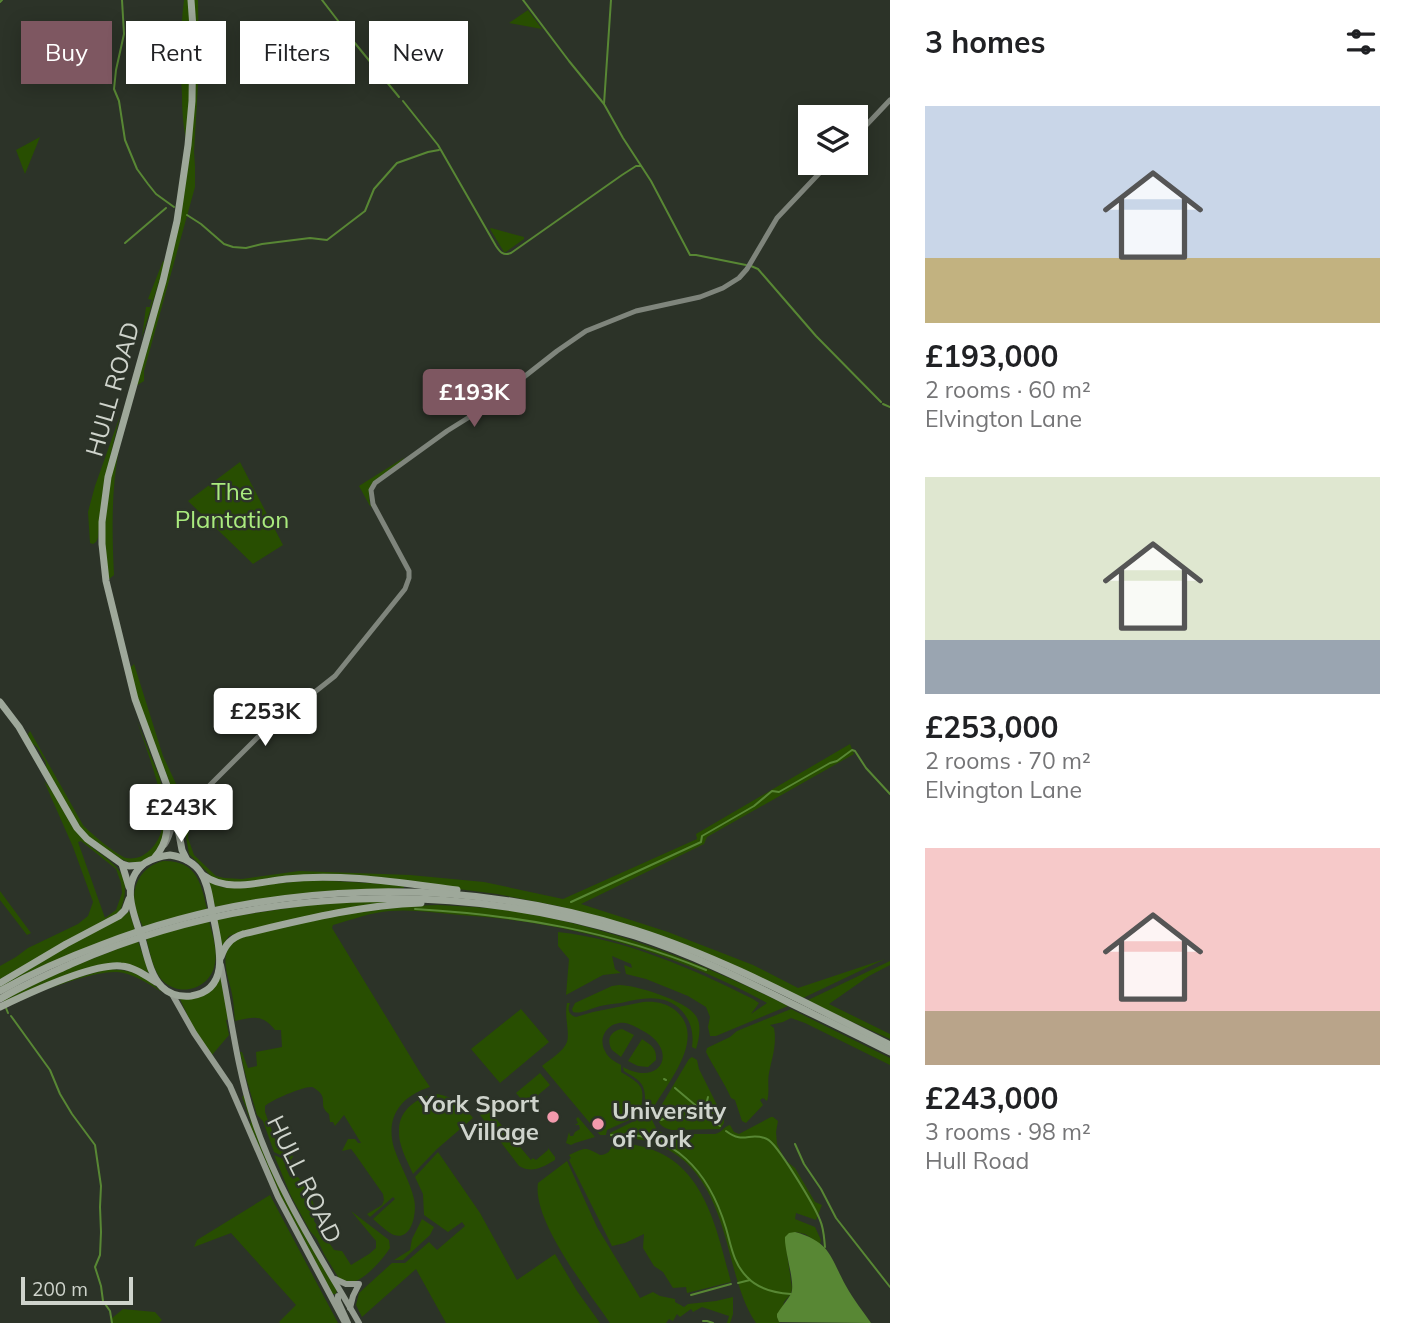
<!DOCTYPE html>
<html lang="en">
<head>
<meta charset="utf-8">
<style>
  :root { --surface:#fff; --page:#f2f2f2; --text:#202124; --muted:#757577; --accent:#7e5761 }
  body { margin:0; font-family:Mulish,sans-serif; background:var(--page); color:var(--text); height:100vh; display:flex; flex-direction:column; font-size:26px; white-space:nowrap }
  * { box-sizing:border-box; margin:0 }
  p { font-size:23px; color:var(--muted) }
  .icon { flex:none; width:38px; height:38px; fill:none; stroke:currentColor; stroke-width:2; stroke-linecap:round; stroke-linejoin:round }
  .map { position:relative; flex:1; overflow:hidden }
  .drawer { display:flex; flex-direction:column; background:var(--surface); width:525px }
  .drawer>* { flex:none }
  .top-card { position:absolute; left:21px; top:21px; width:665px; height:63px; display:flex; gap:14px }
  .buttons { position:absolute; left:798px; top:105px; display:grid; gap:14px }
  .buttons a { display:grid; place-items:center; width:70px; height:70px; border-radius:0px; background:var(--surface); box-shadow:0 4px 18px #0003; font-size:35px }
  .scale { position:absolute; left:21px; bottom:18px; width:112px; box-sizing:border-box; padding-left:7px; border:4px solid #cfd4cc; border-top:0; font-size:19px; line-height:24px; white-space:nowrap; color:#cfd4cc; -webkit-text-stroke:5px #2c3328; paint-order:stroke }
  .price { position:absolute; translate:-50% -60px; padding:0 16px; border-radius:7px; background:#fff; color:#222; font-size:23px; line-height:46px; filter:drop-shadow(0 2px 4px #0008) }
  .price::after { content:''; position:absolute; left:50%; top:42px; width:21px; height:16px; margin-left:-10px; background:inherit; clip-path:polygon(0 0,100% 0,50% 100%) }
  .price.current { background:var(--accent); color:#fff }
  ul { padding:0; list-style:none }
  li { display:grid; align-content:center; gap:14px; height:371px; padding:0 35px }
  li span { display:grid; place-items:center; height:217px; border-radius:0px; color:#555 }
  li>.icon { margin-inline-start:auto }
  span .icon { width:126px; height:126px; fill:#fffc; stroke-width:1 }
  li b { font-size:30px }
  h2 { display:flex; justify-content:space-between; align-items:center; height:84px; padding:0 35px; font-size:30px }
  .tag { padding:0 24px; border-radius:0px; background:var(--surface); box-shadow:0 4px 18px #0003; font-size:24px; line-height:63px }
  .tag.current { background:var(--accent); color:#fff }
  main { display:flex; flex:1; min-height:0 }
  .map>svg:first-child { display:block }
  .green { fill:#284e01; fill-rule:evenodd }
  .water { fill:#588734 }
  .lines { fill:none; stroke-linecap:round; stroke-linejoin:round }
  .stream { stroke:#588734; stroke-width:2 }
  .secondary { stroke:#7f857c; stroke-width:5 }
  .primary { stroke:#959d91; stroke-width:6 }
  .trunk { stroke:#9ea89a; stroke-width:7 }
  .poi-dot { fill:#f29aac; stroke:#2c3328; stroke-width:2.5 }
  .labels { text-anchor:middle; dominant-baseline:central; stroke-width:5; stroke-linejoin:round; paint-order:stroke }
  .street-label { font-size:24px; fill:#cfd4cc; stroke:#2c3328 }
  .park-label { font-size:24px; fill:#aaeb7e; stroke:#2c3328 }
  .poi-label { font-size:24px; font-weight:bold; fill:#cfd4cc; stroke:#2c3328; text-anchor:end }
</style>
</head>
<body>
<main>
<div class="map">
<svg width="890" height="1323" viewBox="0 0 890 1323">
  <rect width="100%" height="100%" fill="#2c3328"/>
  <g class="green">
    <path d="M184 0H189C191 47 191 93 186 140 183 125 182 110 182 95 180 63 180 32 184 0Z"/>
    <path d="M193 0H198L199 68 194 152 195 166V187L144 371V381L136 386C131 407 123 428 119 449 111 490 112 534 114 575L108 580 104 533 109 480 163 285 189 160Z"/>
    <polygon points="528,10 542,29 509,23"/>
    <polygon points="40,137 25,174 16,150"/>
    <polygon points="491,228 524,237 524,239 506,252 504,252 490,229"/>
    <polygon points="163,261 165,262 142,337 146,307 150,307 152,300 148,299"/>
    <polygon points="120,416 104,482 98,538 96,542 93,544 90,543 88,512 95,486"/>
    <polygon points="405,457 370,491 369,498 371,508 359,486"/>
    <polygon points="240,462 283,545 253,564 188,501"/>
    <polygon points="134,664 163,756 186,805 181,807 176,804 167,775 142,715 130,668"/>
    <path d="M137 721 159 776 164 795 166 834 154 855 140 863 128 862 121 859 87 836 78 827 46 767V763L37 747 31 743 28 734 30 731 83 825C90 833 117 855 126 858 131 859 138 858 142 856 161 845 166 824 162 804 157 776 146 748 137 721Z"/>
    <polygon points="850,744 854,754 707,837 704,844 581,904 668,932 753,965 798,988 885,959 801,999 650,932 558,906 497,894 364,877 230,883 213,878 189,854 183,821 183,817 191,809 188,838 194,855 216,876 224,878 242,879 299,871 410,875 484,882 563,899 697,839 696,834"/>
    <path d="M44 781C58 795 63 815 76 831 98 861 140 863 120 912L0 979V966L16 957 28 948 78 924 88 916 93 902 73 847ZM81 841 116 869 121 883 122 893 116 910 105 918 78 842Z"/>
    <path d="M163 861C196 860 201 882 207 909L143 927C140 920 136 912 135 905 131 884 143 866 163 861Z"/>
    <path d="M314 880 404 885V888C340 890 278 895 215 907L209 881 221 887 230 888Z"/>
    <polygon points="0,891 31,933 27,935 0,900"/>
    <polygon points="403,900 235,934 229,936 222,946 220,945 217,919 315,904"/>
    <path d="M438 905C465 907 492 907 519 912 614 928 702 963 788 1006L716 1036H710L708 1027 710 1017 706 1007 688 996 646 979 626 974 624 965 632 968 631 964 612 956 615 969 621 973 603 975 566 995 569 959 558 946V932C625 939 693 969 753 999L759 1003 751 1014 767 1003C672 951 569 922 460 915 437 913 413 909 390 911 372 912 351 920 333 925L332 928 421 1074 430 1087C401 1096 385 1117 394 1148 400 1166 410 1181 414 1199 417 1210 413 1241 394 1235 387 1232 379 1224 373 1219L395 1199 393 1197 370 1217 367 1214 382 1205 384 1200 383 1194 355 1154 351 1149 342 1151 348 1139H355L358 1143H361L344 1115 335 1126 333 1122H330L329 1114C319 1106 326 1102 321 1094 320 1092 315 1088 312 1087 304 1086 271 1100 265 1106V1112L279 1150 286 1153H292L293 1157 291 1160 274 1152 263 1121 257 1115 247 1081 240 1052H242L248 1068 257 1066 256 1052 282 1047 281 1030H275C262 1014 254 1017 235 1021 234 1012 234 1003 232 994 229 979 220 959 230 945 236 936 255 936 265 930 323 918 379 906 438 905Z"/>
    <polygon points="129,911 135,930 73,953 0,988 0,986 42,959 125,915"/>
    <path d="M209 921C212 934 218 950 215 963 211 989 179 999 161 979 152 968 150 951 146 938Z"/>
    <polygon points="138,941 149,973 140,969 115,963 5,1002 2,1001 53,974"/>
    <polygon points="890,961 890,965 869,976 829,1004 890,1034 890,1039 806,1001"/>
    <path d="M107 969C134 970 142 974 162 992 149 984 133 973 117 972 97 971 62 984 42 991L73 979Z"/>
    <polygon points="221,977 228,1019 226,1020 229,1035 212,1055 194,1029 179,997 197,996"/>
    <path d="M619 985C636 985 687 1001 696 1016 702 1025 699 1039 696 1049L692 1047C694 1034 691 1021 682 1011 665 993 642 998 621 1003 612 1004 602 1005 594 1008 586 1010 581 1014 573 1012L572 1009 575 1003 612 986Z"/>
    <path d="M643 1002C655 1001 666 1003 675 1010 707 1036 670 1080 655 1105L645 1102C646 1083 639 1080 624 1071L623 1067C660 1087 679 1052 645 1032 639 1029 632 1024 625 1023 609 1021 597 1037 605 1051 608 1058 615 1062 621 1065V1072C646 1087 644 1087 640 1115L607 1130 606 1135H600L542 1066C549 1060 564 1051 567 1042 570 1032 564 1016 567 1003H570C567 1010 569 1015 576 1017L593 1012Z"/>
    <polygon points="521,1009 549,1042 500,1083 471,1049"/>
    <path d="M791 1009 890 1058V1065L805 1023 791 1018 783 1022 770 1025 774 1028C777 1044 772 1058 769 1073 767 1082 770 1092 767 1101L763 1098 760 1100 763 1105 746 1123 742 1121 735 1100 731 1098C724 1082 714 1068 706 1052L707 1048 730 1037 737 1031Z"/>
    <path d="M622 1029 634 1035 621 1057 612 1050C606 1040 610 1031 622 1029Z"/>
    <path d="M642 1039C651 1045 657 1048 656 1060L648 1067 638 1066 628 1061Z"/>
    <path d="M692 1057 697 1060 699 1069 724 1119V1123L720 1129 672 1130C661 1128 656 1122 658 1111L689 1059Z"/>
    <polygon points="540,1073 550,1085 526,1105 516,1093"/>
    <path d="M437 1094C456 1098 461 1103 473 1118L437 1149 413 1174C407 1160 398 1145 399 1130 399 1109 419 1096 437 1094Z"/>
    <polygon points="244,1095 260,1142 337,1289 336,1294 332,1294 284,1204 250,1125 251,1122 242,1097"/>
    <path d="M496 1101 498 1104 492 1108 494 1111 492 1114 531 1160 533 1158 536 1160 548 1150V1148L555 1157V1160C543 1167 532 1174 519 1166L480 1115Z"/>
    <polygon points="578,1117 595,1137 575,1143 571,1145 566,1143 569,1132 570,1136 573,1136 575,1132 580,1129 579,1125 575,1125 578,1123 576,1119"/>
    <path d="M771 1117H773L778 1121 776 1132 777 1144 785 1160 795 1168 815 1202 822 1205 816 1220 796 1213 795 1219 815 1227 821 1240 820 1244 805 1234 795 1232 786 1246 792 1288 791 1294 784 1302 779 1322 780 1323H756C743 1304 737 1280 731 1258 719 1211 704 1160 653 1143 639 1138 624 1138 610 1137V1133L640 1118 642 1121 652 1120 657 1130 665 1134H715C722 1133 724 1126 730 1125L734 1132 739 1134Z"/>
    <path d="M613 1143C699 1144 713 1214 731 1282L687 1293 686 1287 673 1288 663 1272 654 1266 643 1248 644 1234 625 1243 612 1246 569 1160 571 1158 569 1155C585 1148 584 1146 600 1155 608 1155 611 1150 613 1143Z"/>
    <polygon points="438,1152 480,1213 517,1280 555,1254 577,1291 600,1323 446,1323 416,1269 362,1317 356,1305 359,1293 392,1263 405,1263 429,1242 437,1250 465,1226 462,1222 448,1232 424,1215 423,1194 415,1177"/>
    <path d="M274 1155 288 1161 285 1166 290 1177H298C309 1191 317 1202 314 1221L332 1247 334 1250 342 1251 351 1265 369 1254 376 1248V1241L351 1211 389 1240 390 1248C384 1258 363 1282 351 1282 350 1282 341 1280 340 1280L324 1254 317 1239 310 1231 291 1196Z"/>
    <path d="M567 1161 597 1227 640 1298 653 1292 660 1296 675 1299V1302L684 1307 688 1304 716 1301 733 1297V1314L730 1323H727L729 1316 702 1307 693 1312 691 1309 680 1317 677 1314 673 1321 669 1319 666 1323H610C589 1292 532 1221 538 1183Z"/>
    <polygon points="270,1195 338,1323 280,1323 279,1322 296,1305 231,1233 194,1247 197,1240"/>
    <polygon points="422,1219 434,1227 430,1235 406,1257 403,1260 394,1260 410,1250 412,1239"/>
    <polygon points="123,1309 155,1312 162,1320 159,1323 112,1323 111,1319"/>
  </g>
  <path class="water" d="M795 1232C831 1242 830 1257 846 1286 853 1299 863 1311 871 1323L779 1322 777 1317V1314C781 1307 787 1301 791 1294 796 1284 784 1250 785 1237L789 1233Z"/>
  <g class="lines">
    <g class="stream">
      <polyline points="122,0 124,34 116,70 114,89 119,101 125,140 137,169 148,184 156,194 174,207"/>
      <polyline points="322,0 352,39"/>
      <polyline points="523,0 569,61 604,104"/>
      <polyline points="611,0 604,104 623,138 651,181 690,255 696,255 746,265"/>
      <polyline points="0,2 2,0"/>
      <polyline points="354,42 399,97"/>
      <path d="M403 101 438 145 496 246C500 252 503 256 511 253L622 175 636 166H641"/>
      <polyline points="187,215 201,224 224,244 233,247 246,248 262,244 310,238 327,240 365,211 374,189 397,163 428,152 439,150"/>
      <polyline points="125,243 166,208"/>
      <polyline points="751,266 758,269 816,336 881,402"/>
      <polyline points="883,404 890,407"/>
      <polyline points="571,902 701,842 702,836 754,806 772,791 779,792 830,763 837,761 852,750 855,751 866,768 890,794"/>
      <path d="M415 909C517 915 612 931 706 970"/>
      <polyline points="6,1008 8,1013"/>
      <polyline points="11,1016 50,1070 60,1094 72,1114 95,1145 101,1186 100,1207 101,1232 100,1255 95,1267 101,1286 103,1301 110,1311 112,1323"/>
      <polyline points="664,1079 666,1080"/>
      <polyline points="675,1088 720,1126"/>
      <polyline points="704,1113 708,1097"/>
      <polyline points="661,1120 695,1105"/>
      <path d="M726 1131C744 1145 750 1131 767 1139 777 1143 815 1207 820 1220 824 1229 824 1238 825 1247"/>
      <path d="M611 1135C674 1130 709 1172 726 1228 731 1245 733 1263 747 1277 758 1289 775 1293 791 1294"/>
      <polyline points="795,1144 804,1164 821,1189 836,1218 890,1287"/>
      <polyline points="738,1283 750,1280"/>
      <polyline points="691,1295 731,1284"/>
      <polyline points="703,1321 707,1321 713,1323"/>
    </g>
    <g class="secondary">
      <polyline points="856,136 890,100"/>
      <path d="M165 845C171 837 171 826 177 818L258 737 335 676 405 589 409 578V571L373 504 371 490 375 483 447 431 487 406 557 351 586 331 636 311 700 297 723 288 739 278 747 269 777 218 829 163"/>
    </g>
    <g class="primary">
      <path d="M221 965C231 1016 237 1068 253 1117 277 1191 321 1257 359 1323"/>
      <polyline points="172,994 194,1033 230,1086 278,1197 345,1323"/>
      <polyline points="335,1279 346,1284 359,1284 353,1296 350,1308"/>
      <polyline points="338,1296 338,1301 348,1323"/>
    </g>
    <g class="trunk">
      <polyline points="0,702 19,727 77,828 87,839 122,864 129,866 142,865"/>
      <path d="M170 855C183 857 194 862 201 873 209 885 210 902 213 915 218 942 233 990 191 996 180 997 169 994 162 987 151 976 147 957 143 942 135 917 118 883 145 863 153 858 161 856 170 855Z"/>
      <path d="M155 857C174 836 165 813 165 788"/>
      <polyline points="187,860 182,850 173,802 135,699 106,581 102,544 102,522 108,477 163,281 177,221 188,145 192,101 193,28 191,0"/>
      <polyline points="122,864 129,887"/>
      <path d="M203 875C228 893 258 882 286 879 343 873 401 883 457 890"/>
      <path d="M221 957C225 945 231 938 243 934 302 920 361 905 421 903"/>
      <polyline points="0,983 66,944 119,916 125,910 129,899"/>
      <path d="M0 991C32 973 66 958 101 945 271 879 461 875 635 930 724 958 807 1004 890 1045"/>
      <path d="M0 999C23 985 47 975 71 964 249 886 451 879 635 936 688 953 740 978 790 1003 823 1019 857 1035 890 1052"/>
      <path d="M0 1007C27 994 92 963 121 966 134 967 145 975 156 982"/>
    </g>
  </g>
  <g class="poi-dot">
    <circle cx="553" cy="1117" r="7"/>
    <circle cx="598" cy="1124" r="7"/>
  </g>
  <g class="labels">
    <g class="street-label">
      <text transform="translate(112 389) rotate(-74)">HULL ROAD</text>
      <text transform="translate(305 1179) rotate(64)">HULL ROAD</text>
    </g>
    <g class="park-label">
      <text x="232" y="491">The<tspan x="232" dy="28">Plantation</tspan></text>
    </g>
    <g class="poi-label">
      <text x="539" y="1103">York Sport<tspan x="539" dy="28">Village</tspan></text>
      <text x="612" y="1110" text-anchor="start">University<tspan x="612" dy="28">of York</tspan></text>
    </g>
  </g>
</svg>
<div class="buttons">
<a><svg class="icon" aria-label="layers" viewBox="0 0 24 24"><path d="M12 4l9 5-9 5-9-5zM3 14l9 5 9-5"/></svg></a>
</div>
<div class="scale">200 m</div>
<b class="price current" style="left:474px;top:429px">£193K</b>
<b class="price" style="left:265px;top:748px">£253K</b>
<b class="price" style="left:181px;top:844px">£243K</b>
<div class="top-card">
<a class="tag current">Buy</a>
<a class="tag">Rent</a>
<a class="tag">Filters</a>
<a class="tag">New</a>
</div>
</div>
<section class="drawer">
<h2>3 homes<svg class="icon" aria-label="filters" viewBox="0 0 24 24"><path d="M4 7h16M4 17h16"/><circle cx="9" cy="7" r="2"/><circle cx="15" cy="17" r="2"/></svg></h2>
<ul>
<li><span style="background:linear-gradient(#c9d6e8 70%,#c2b280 0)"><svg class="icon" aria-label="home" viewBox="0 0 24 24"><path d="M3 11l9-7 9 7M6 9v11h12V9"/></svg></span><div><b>£193,000</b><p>2 rooms · 60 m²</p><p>Elvington Lane</p></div></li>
<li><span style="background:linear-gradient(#dfe7d0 75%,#9aa5b1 0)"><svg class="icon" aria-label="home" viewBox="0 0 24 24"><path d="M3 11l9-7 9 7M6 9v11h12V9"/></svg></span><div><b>£253,000</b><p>2 rooms · 70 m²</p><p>Elvington Lane</p></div></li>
<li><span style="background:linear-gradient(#f6c9c9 75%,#b9a48a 0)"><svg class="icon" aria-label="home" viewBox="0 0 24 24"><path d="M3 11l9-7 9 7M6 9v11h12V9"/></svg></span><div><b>£243,000</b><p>3 rooms · 98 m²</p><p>Hull Road</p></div></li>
</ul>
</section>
</main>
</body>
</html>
